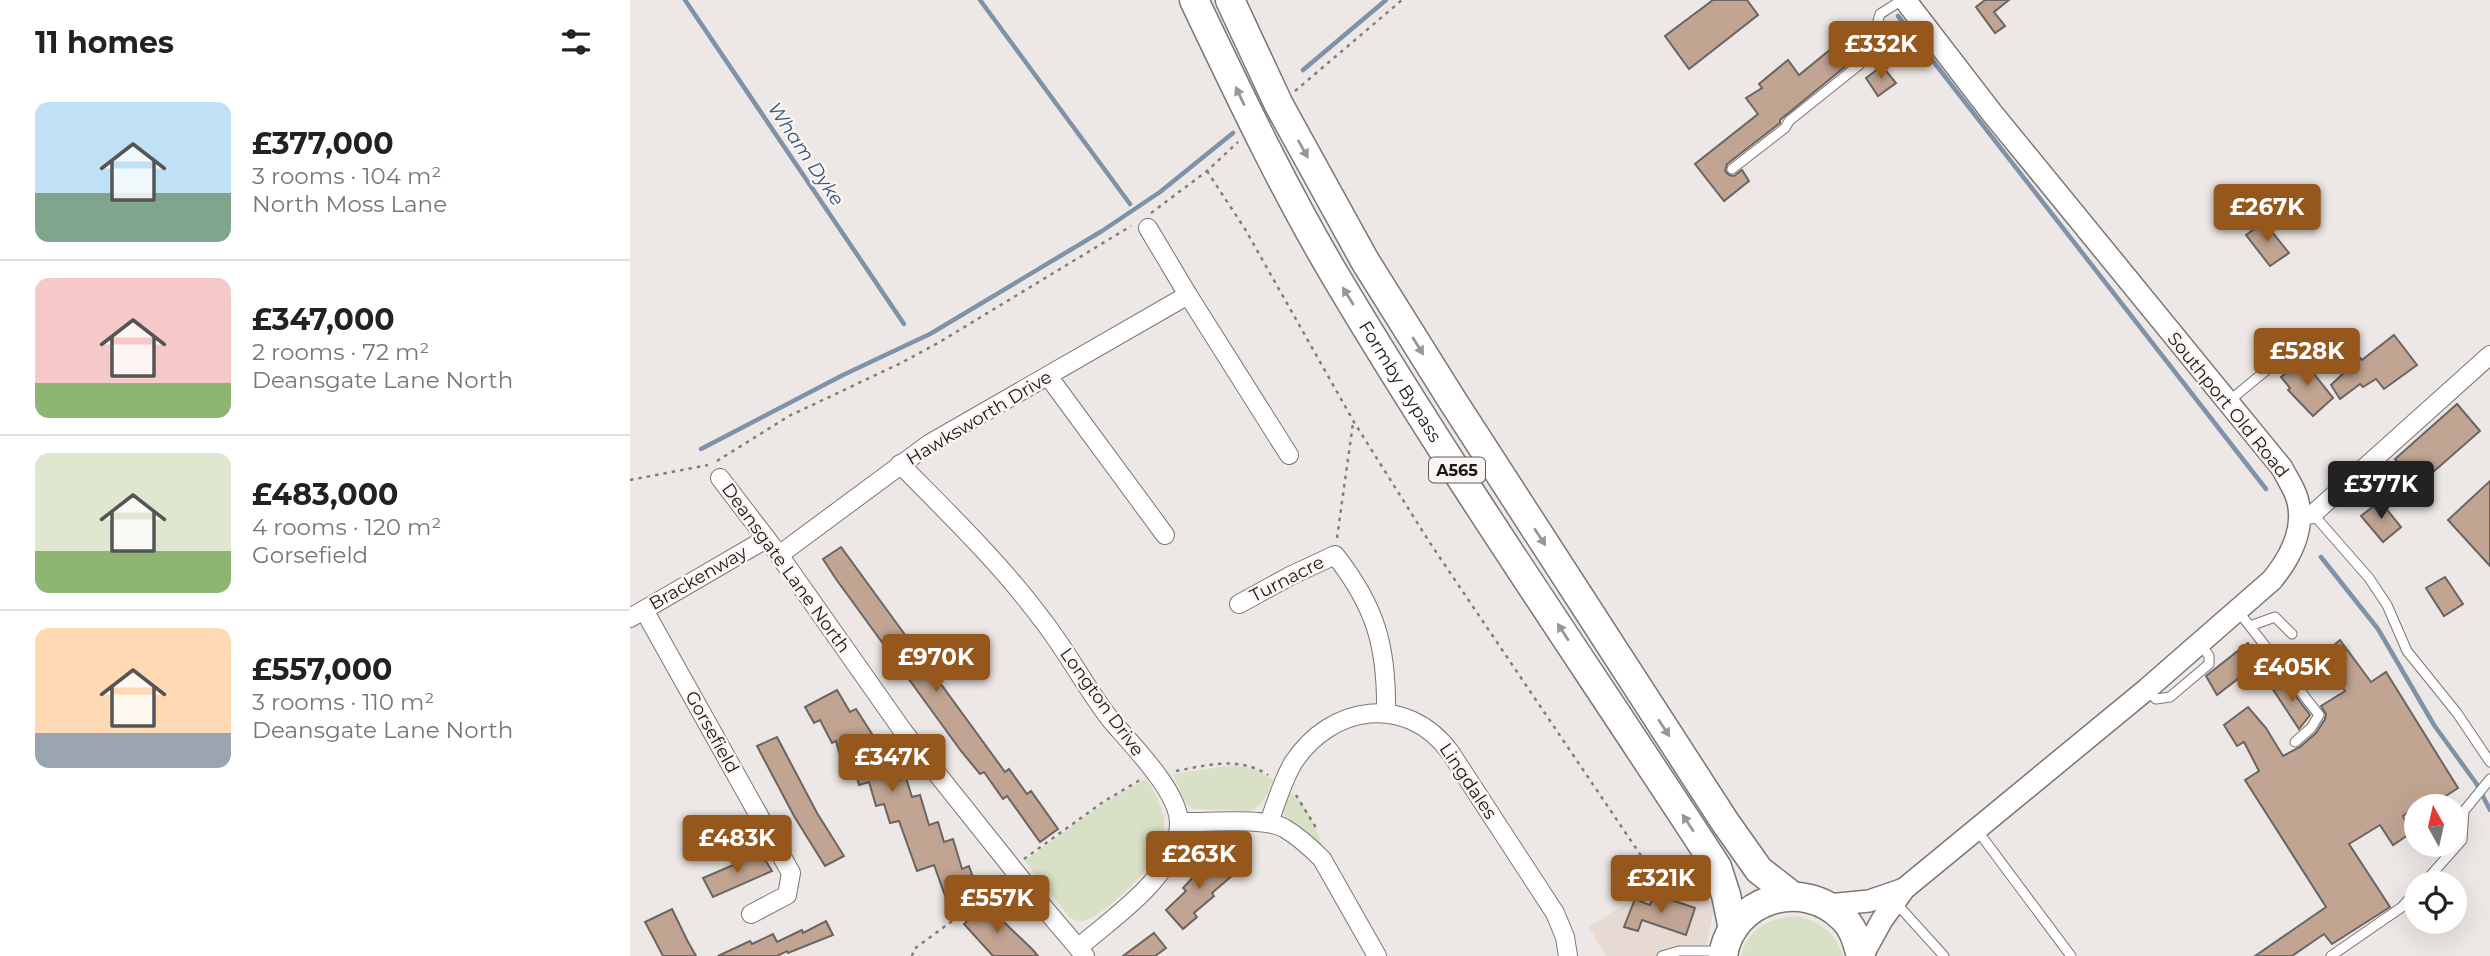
<!DOCTYPE html>
<html lang="en">
<head>
<meta charset="utf-8">
<style>
  :root { --surface:#fff; --page:#f2f2f2; --text:#222; --muted:#767676; --line:#e0e0e0; --accent:#95571c }
  body { margin:0; font-family:Montserrat,sans-serif; background:var(--page); color:var(--text); height:100vh; display:flex; flex-direction:column; font-size:26px; white-space:nowrap }
  * { box-sizing:border-box; margin:0 }
  p { font-size:23px; color:var(--muted) }
  .icon { flex:none; width:38px; height:38px; fill:none; stroke:currentColor; stroke-width:2; stroke-linecap:round; stroke-linejoin:round }
  .map { position:relative; flex:1; overflow:hidden }
  .drawer { display:flex; flex-direction:column; background:var(--surface); width:630px }
  .drawer>* { flex:none }
  .needle { width:46px; rotate:352deg }
  .tools { position:absolute; left:1774px; top:794px; display:grid; gap:14px }
  .tools a { display:grid; place-items:center; width:63px; height:63px; border-radius:50%; background:var(--surface); box-shadow:0 7px 28px #0002; font-size:35px }
  .price { position:absolute; translate:-50% -60px; padding:0 16px; border-radius:7px; background:var(--accent); color:#fff; font-size:23px; line-height:46px; filter:drop-shadow(0 2px 4px #0008) }
  .price::after { content:''; position:absolute; left:50%; top:42px; width:21px; height:16px; margin-left:-10px; background:inherit; clip-path:polygon(0 0,100% 0,50% 100%) }
  .price.active { background:#222; color:#fff }
  ul { padding:0; list-style:none }
  li { display:flex; align-items:center; gap:21px; height:175px; padding:0 35px }
  li+li { border-top:2px solid var(--line) }
  li span { display:grid; place-items:center; flex:none; width:196px; height:140px; border-radius:14px; color:#555 }
  li>.icon { margin-inline-start:auto }
  span .icon { width:84px; height:84px; fill:#fffc; stroke-width:1 }
  li b { font-size:30px }
  h2 { display:flex; justify-content:space-between; align-items:center; height:84px; padding:0 35px; font-size:30px }
  main { display:flex; flex:1; min-height:0 }
  .map>svg:first-child { display:block }
  .built { fill:#e6dad3 }
  .green { fill:#d8e0c5 }
  .lines { fill:none; stroke-linecap:round; stroke-linejoin:round }
  .stream { stroke:#7e92a9; stroke-width:4.5 }
  .building { fill:#c1a492; stroke:#696562; stroke-width:2 }
  .service-casing { stroke:#7b7674; stroke-width:11 }
  .minor-casing { stroke:#7b7674; stroke-width:20 }
  .tertiary-casing { stroke:#7b7674; stroke-width:24 }
  .trunk-casing { stroke:#7b7674; stroke-width:31 }
  .path { stroke:#817e7c; stroke-width:2.5; stroke-dasharray:3.5 5; stroke-linecap:butt }
  .service { stroke:#fff; stroke-width:9 }
  .minor { stroke:#fff; stroke-width:18 }
  .tertiary { stroke:#fff; stroke-width:21 }
  .trunk { stroke:#fff; stroke-width:28 }
  .oneway { fill:#989797 }
  .labels { text-anchor:middle; dominant-baseline:central; stroke-width:5; stroke-linejoin:round; paint-order:stroke }
  .shield { fill:#faf5f2; stroke:#5d5a59; stroke-width:2 }
  .shield-label { font-size:16px; font-weight:bold; fill:#1a1817 }
  .street-label { font-size:18px; fill:#1a1817; stroke:#faf5f2 }
  .water-label { font-size:19px; font-style:italic; fill:#36567c; stroke:#faf5f2 }
</style>
</head>
<body>
<main>
<section class="drawer">
<h2>11 homes<svg class="icon" aria-label="filters" viewBox="0 0 24 24"><path d="M4 7h16M4 17h16"/><circle cx="9" cy="7" r="2"/><circle cx="15" cy="17" r="2"/></svg></h2>
<ul>
<li><span style="background:linear-gradient(#bfe0f5 65%,#7fa58c 0)"><svg class="icon" aria-label="home" viewBox="0 0 24 24"><path d="M3 11l9-7 9 7M6 9v11h12V9"/></svg></span><div><b>£377,000</b><p>3 rooms · 104 m²</p><p>North Moss Lane</p></div></li>
<li><span style="background:linear-gradient(#f6c9c9 75%,#8fb573 0)"><svg class="icon" aria-label="home" viewBox="0 0 24 24"><path d="M3 11l9-7 9 7M6 9v11h12V9"/></svg></span><div><b>£347,000</b><p>2 rooms · 72 m²</p><p>Deansgate Lane North</p></div></li>
<li><span style="background:linear-gradient(#dfe7d0 70%,#8fb573 0)"><svg class="icon" aria-label="home" viewBox="0 0 24 24"><path d="M3 11l9-7 9 7M6 9v11h12V9"/></svg></span><div><b>£483,000</b><p>4 rooms · 120 m²</p><p>Gorsefield</p></div></li>
<li><span style="background:linear-gradient(#ffd9b3 75%,#9aa5b1 0)"><svg class="icon" aria-label="home" viewBox="0 0 24 24"><path d="M3 11l9-7 9 7M6 9v11h12V9"/></svg></span><div><b>£557,000</b><p>3 rooms · 110 m²</p><p>Deansgate Lane North</p></div></li>
</ul>
</section>
<div class="map">
<svg width="1860" height="956" viewBox="0 0 1860 956">
  <rect width="100%" height="100%" fill="#ede8e5"/>
  <polygon class="built" points="1033,880 1077,894 1084,909 1074,956 976,956 959,927"/>
  <g class="green">
    <path d="M604 765 625 769 643 780C637 793 634 806 620 811L563 809 555 802 543 774Z"/>
    <path d="M516 779C530 798 539 820 532 845 526 865 476 914 456 920 450 922 446 921 440 918L395 861C434 832 473 801 516 779Z"/>
    <path d="M657 790C675 801 690 832 693 852L655 817 652 805Z"/>
    <path d="M1168 916C1190 922 1206 933 1213 956H1111C1117 928 1142 917 1168 916Z"/>
  </g>
  <g class="lines">
    <g class="stream">
      <polyline points="55,0 274,324"/>
      <polyline points="350,0 500,204"/>
      <polyline points="1268,16 1636,489"/>
      <polyline points="673,70 756,0"/>
      <polyline points="71,449 213,375 300,334 472,231 530,192 603,133"/>
      <polyline points="1691,557 1748,629 1804,725 1846,783 1860,810"/>
    </g>
  </g>
  <g class="building">
    <polygon points="1083,0 1117,0 1128,15 1059,69 1035,36"/>
    <polygon points="1355,0 1379,0 1364,12 1375,26 1365,33 1346,7"/>
    <polygon points="1201,49 1209,59 1217,53 1222,61 1150,120 1150,123 1097,164 1095,171 1099,175 1104,176 1112,170 1119,181 1094,201 1065,164 1128,114 1116,98 1132,88 1129,84 1158,60 1169,75"/>
    <polygon points="1252,66 1266,83 1248,96 1236,78"/>
    <polygon points="1634,222 1659,253 1640,266 1616,235"/>
    <polygon points="1764,335 1787,365 1754,389 1746,379 1733,387 1730,384 1710,399 1701,385 1730,358 1732,360"/>
    <polygon points="1673,360 1703,398 1683,416 1658,390 1660,388 1651,377"/>
    <polygon points="1827,404 1850,431 1787,486 1765,459"/>
    <polygon points="1860,481 1860,566 1818,520"/>
    <polygon points="1750,501 1771,527 1753,542 1731,516"/>
    <polygon points="211,547 375,772 379,769 397,794 401,791 428,829 410,842 377,796 373,799 354,772 350,774 331,751 206,579 193,559"/>
    <polygon points="1815,577 1833,604 1814,616 1796,588"/>
    <polygon points="1710,640 1741,682 1756,672 1828,788 1799,807 1794,807 1790,803 1773,816 1781,833 1763,845 1750,825 1719,844 1760,907 1702,944 1694,934 1662,956 1625,956 1696,907 1615,780 1629,771 1614,742 1607,746 1594,725 1618,707 1636,728 1653,756 1670,747 1686,733 1695,719 1696,714 1691,706 1715,691 1690,657"/>
    <polygon points="1618,643 1631,661 1587,695 1576,676"/>
    <polygon points="1654,681 1680,715 1669,729 1642,688"/>
    <polygon points="207,690 220,712 226,709 242,734 250,760 259,757 266,781 276,778 282,797 290,795 299,825 308,822 314,842 323,839 332,869 339,866 347,889 317,901 304,865 287,871 269,821 260,823 254,804 246,806 239,782 229,785 222,760 212,763 206,741 202,743 190,720 184,723 175,707"/>
    <polygon points="147,737 187,813 214,856 195,866 164,816 127,746"/>
    <polygon points="131,853 142,871 83,897 73,878"/>
    <polygon points="585,854 603,875 582,893 584,896 564,913 567,917 553,929 536,910 556,891 553,888"/>
    <polygon points="1024,894 1065,908 1056,935 1012,920 1008,931 994,927 1005,899 1020,905"/>
    <polygon points="355,904 403,950 408,956 363,956 334,924"/>
    <polygon points="42,909 57,940 66,956 33,956 22,935 15,922"/>
    <polygon points="196,921 203,935 158,953 157,951 147,956 88,956 120,941 122,944 143,934 147,942 172,930 173,933"/>
    <polygon points="524,933 536,948 525,956 493,956"/>
  </g>
  <g class="lines">
    <g class="service-casing">
      <g id="service">
        <polyline points="1102,169 1155,128 1159,121 1229,65 1231,48 1246,28 1250,14 1272,0"/>
        <polyline points="1599,401 1667,345"/>
        <polyline points="1683,514 1739,578 1757,605 1777,651 1827,713 1860,762"/>
        <polyline points="1608,611 1689,715 1681,728 1665,742"/>
        <polyline points="1620,626 1645,617 1662,634"/>
        <polyline points="1517,690 1526,699 1540,697 1579,664 1579,656 1571,644"/>
        <polyline points="1347,830 1441,956"/>
        <polyline points="1793,884 1832,840 1834,811 1860,779"/>
        <polyline points="1266,903 1314,956"/>
        <polyline points="1032,956 1049,951 1089,951"/>
        <polyline points="1701,956 1772,907 1787,890"/>
      </g>
    </g>
    <g class="minor-casing">
      <g id="minor">
        <polyline points="518,228 558,295"/>
        <polyline points="418,376 535,535"/>
        <path d="M270 464C320 515 372 565 414 622 438 653 456 688 480 719 500 743 550 792 549 824 548 876 483 917 448 948"/>
        <polyline points="90,478 149,555 273,731 415,909 455,956"/>
        <polyline points="1670,516 1683,514 1860,355"/>
        <polyline points="149,555 299,444 558,295 659,455"/>
        <path d="M609 604 660 576 705 555C746 607 757 647 756 712"/>
        <polyline points="14,610 161,873 157,895 121,914"/>
        <polyline points="0,618 136,539"/>
        <path d="M550 822C575 823 633 817 654 828 668 836 681 848 692 859L747 956"/>
        <path d="M639 823C646 803 652 782 663 763 701 705 776 693 820 752L925 913 935 937 938 956"/>
      </g>
    </g>
    <g class="tertiary-casing">
      <g id="tertiary">
        <polyline points="1198,905 1239,901 1274,889"/>
        <path d="M1232 956 1252 920 1274 889 1517 689 1642 580C1660 558 1676 528 1667 498 1664 488 1657 478 1652 468L1362 113 1275 0"/>
      </g>
    </g>
    <g class="trunk-casing">
      <g id="trunk">
        <path id="s1" d="M564 0C609 94 653 188 706 277 826 479 960 671 1087 867L1096 895 1103 929"/>
        <polyline points="600,0 649,105 735,261 822,400 1095,822 1129,870 1161,895"/>
        <path d="M1093 956C1101 899 1173 877 1213 918 1224 928 1227 942 1231 956"/>
      </g>
    </g>
    <g class="path">
      <polyline points="665,91 772,0"/>
      <polyline points="577,171 615,229 724,422 800,543 1016,863 1030,868 1063,868"/>
      <polyline points="521,213 577,171 608,142"/>
      <polyline points="87,461 159,416 271,363 308,343 501,226"/>
      <polyline points="0,480 78,465"/>
      <polyline points="707,538 723,423"/>
      <path d="M546 771C578 765 609 756 638 775"/>
      <polyline points="666,795 688,831"/>
      <polyline points="394,859 473,802 510,780"/>
      <polyline points="282,956 284,949 374,883"/>
    </g>
    <use href="#service" class="service"/>
    <use href="#minor" class="minor"/>
    <use href="#tertiary" class="tertiary"/>
    <use href="#trunk" class="trunk"/>
  </g>
  <defs><path id="oneway-solid" d="M-6-.8H1V-3.2L6.5 0L1 3.2V.8H-6Z" transform="scale(1.75)"/></defs>
  <g class="oneway">
    <use href="#oneway-solid" transform="translate(610 96) rotate(-115)"/>
    <use href="#oneway-solid" transform="translate(673 149) rotate(61)"/>
    <use href="#oneway-solid" transform="translate(718 296) rotate(-122)"/>
    <use href="#oneway-solid" transform="translate(788 346) rotate(58)"/>
    <use href="#oneway-solid" transform="translate(910 537) rotate(57)"/>
    <use href="#oneway-solid" transform="translate(933 632) rotate(-123)"/>
    <use href="#oneway-solid" transform="translate(1034 728) rotate(57)"/>
    <use href="#oneway-solid" transform="translate(1058 823) rotate(-123)"/>
  </g>
  <g class="labels">
    <rect class="shield" x="799" y="457.5" width="56" height="25" rx="5"/>
    <g class="shield-label">
      <text x="827" y="470">A565</text>
    </g>
    <g class="street-label">
      <text stroke="none"><textPath href="#s1" startOffset="434">Formby Bypass</textPath></text>
      <text transform="translate(1598 405) rotate(51)">Southport Old Road</text>
      <text transform="translate(349 418) rotate(-31)">Hawksworth Drive</text>
      <text transform="translate(156 568) rotate(54)">Deansgate Lane North</text>
      <text transform="translate(68 578) rotate(-30)">Brackenway</text>
      <text transform="translate(657 579) rotate(-27)">Turnacre</text>
      <text transform="translate(472 702) rotate(54)">Longton Drive</text>
      <text transform="translate(82 732) rotate(61)">Gorsefield</text>
      <text transform="translate(838 781) rotate(56)">Lingdales</text>
    </g>
    <g class="water-label">
      <text transform="translate(176 154) rotate(56)">Wham Dyke</text>
    </g>
  </g>
</svg>
<div class="tools">
<a><svg class="needle" viewBox="-14 -14 28 28"><path d="M0-13l5 13h-10z" fill="#e53935"/><path d="M0 13l5-13h-10z" fill="#767676"/></svg></a>
<a><svg class="icon" aria-label="locate" viewBox="0 0 24 24"><circle cx="12" cy="12" r="6"/><path d="M12 2v4M12 18v4M2 12h4M18 12h4"/></svg></a>
</div>
<b class="price" style="left:1251px;top:81px">£332K</b>
<b class="price" style="left:1637px;top:244px">£267K</b>
<b class="price" style="left:1677px;top:388px">£528K</b>
<b class="price active" style="left:1751px;top:521px">£377K</b>
<b class="price" style="left:306px;top:694px">£970K</b>
<b class="price" style="left:1662px;top:704px">£405K</b>
<b class="price" style="left:262px;top:794px">£347K</b>
<b class="price" style="left:107px;top:875px">£483K</b>
<b class="price" style="left:569px;top:891px">£263K</b>
<b class="price" style="left:1031px;top:915px">£321K</b>
<b class="price" style="left:367px;top:935px">£557K</b>
</div>
</main>
</body>
</html>
